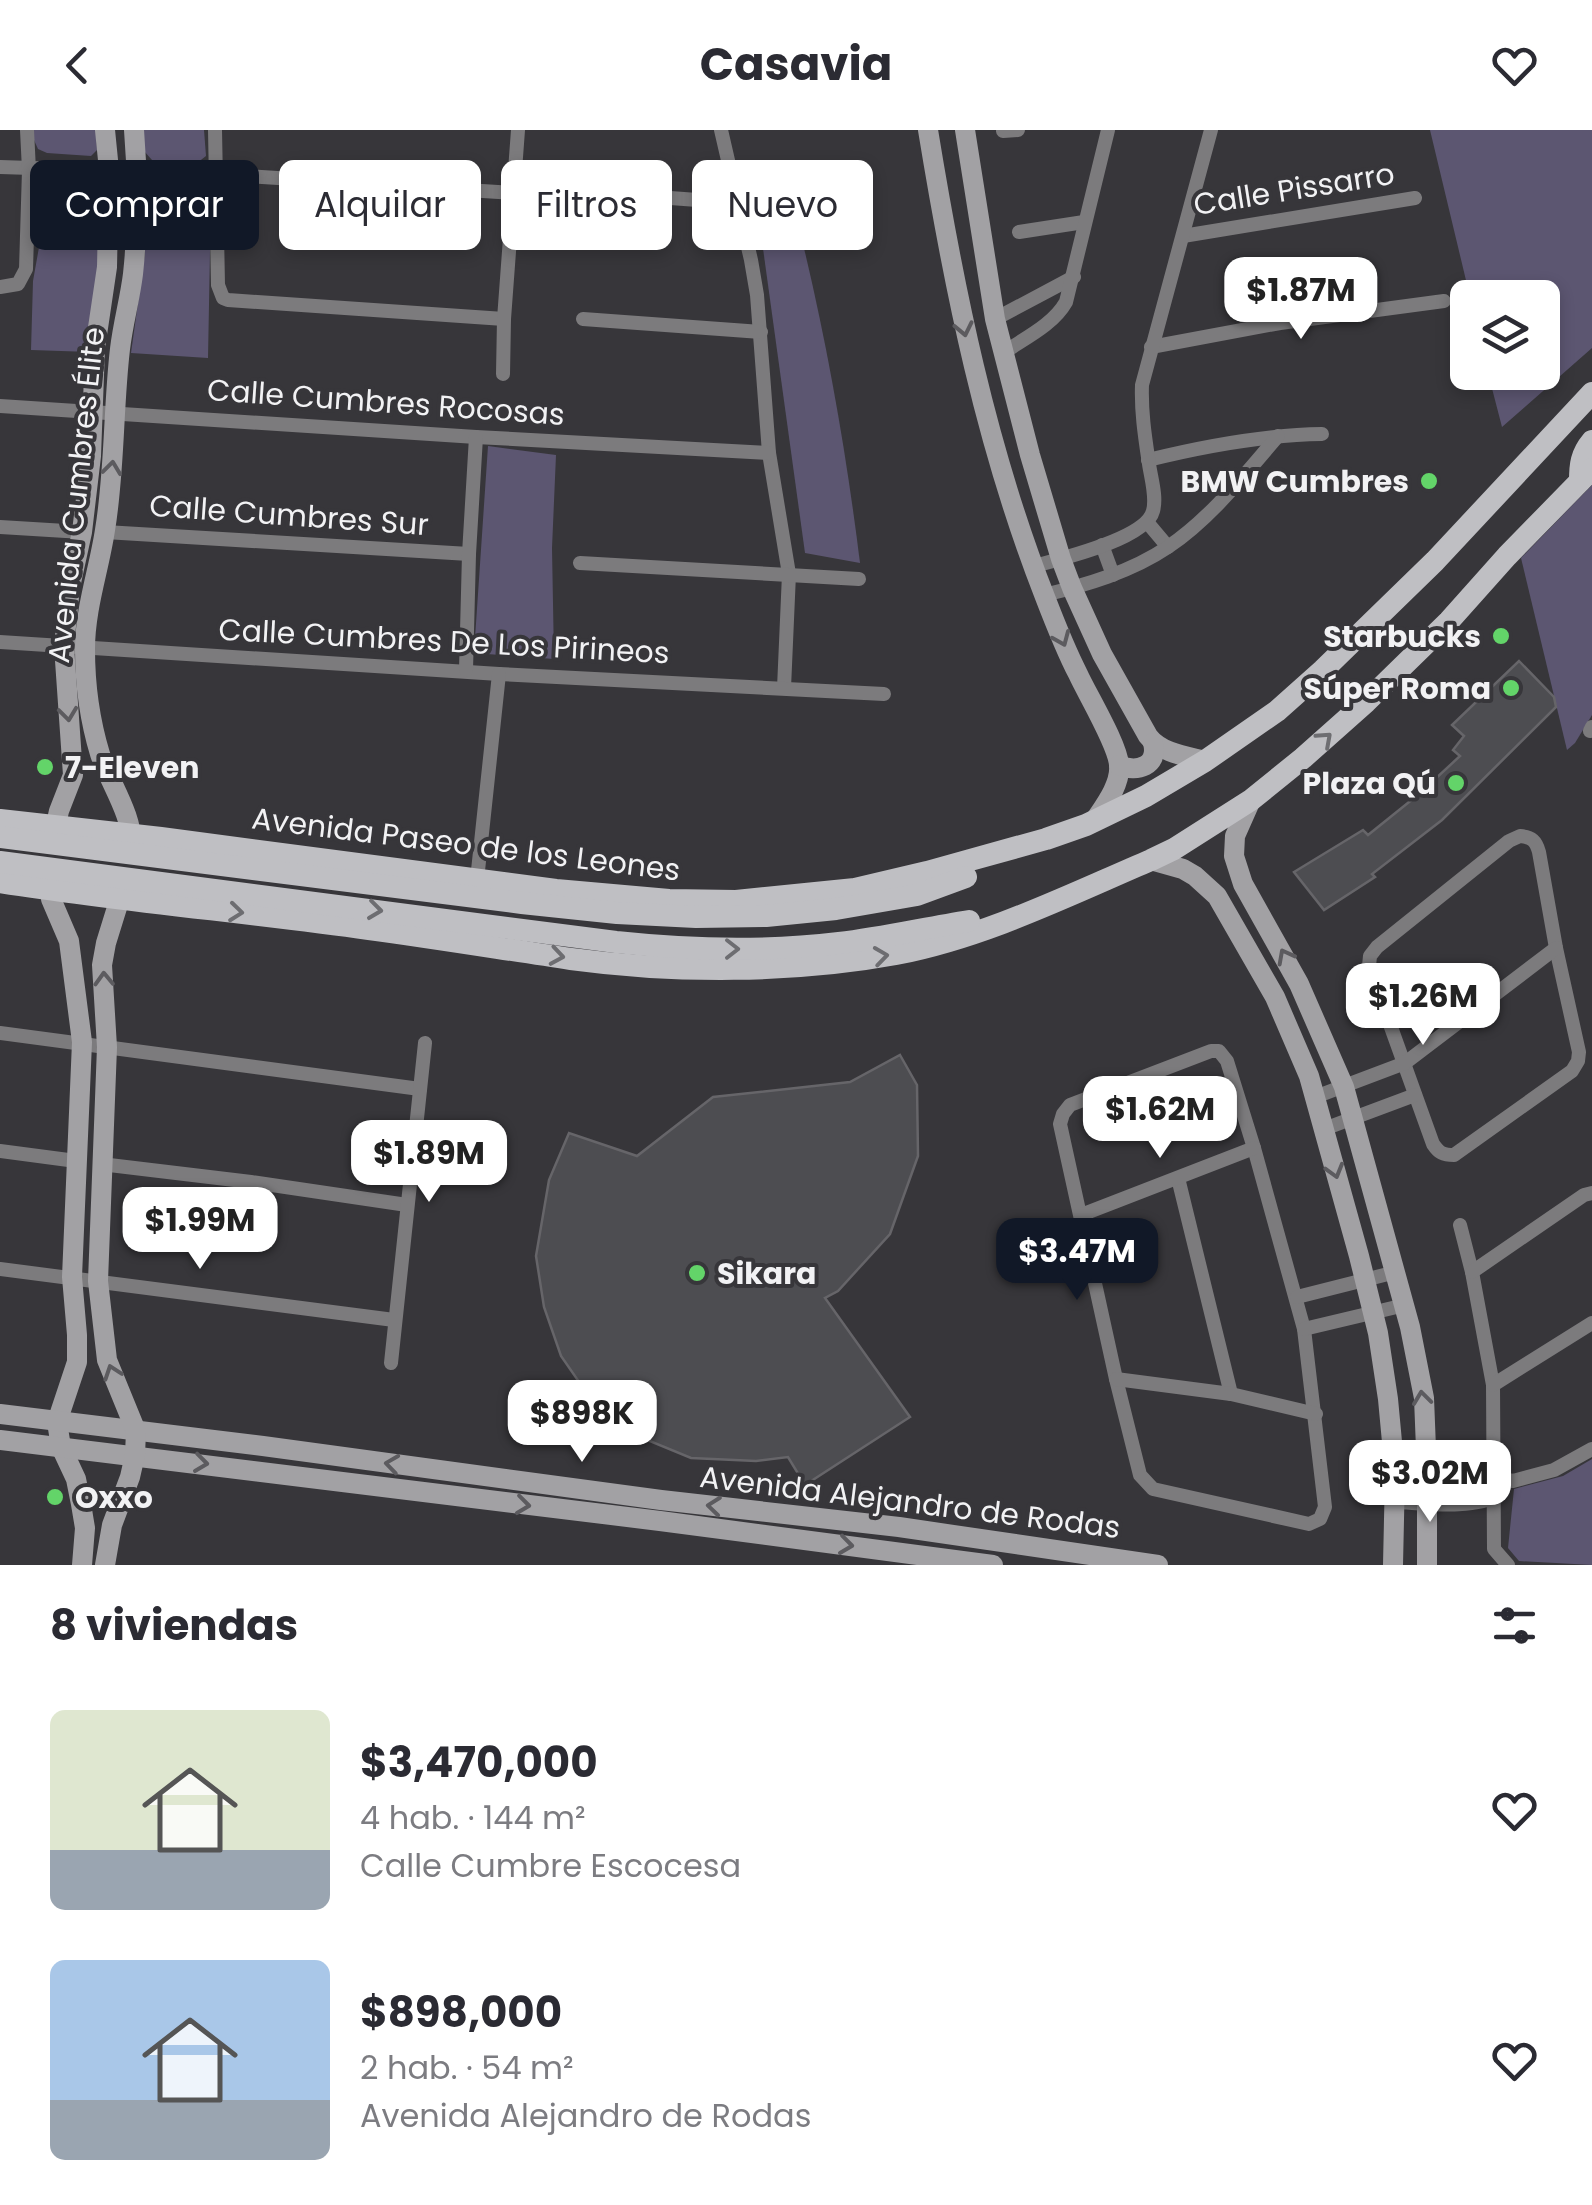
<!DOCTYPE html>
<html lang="es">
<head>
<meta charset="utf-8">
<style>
  :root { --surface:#fff; --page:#f2f2f3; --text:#2b2b33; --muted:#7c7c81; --accent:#111827 }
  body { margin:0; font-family:Poppins,sans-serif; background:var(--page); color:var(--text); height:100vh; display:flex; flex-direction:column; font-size:38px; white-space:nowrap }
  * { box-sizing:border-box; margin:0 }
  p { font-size:32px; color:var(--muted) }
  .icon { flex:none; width:55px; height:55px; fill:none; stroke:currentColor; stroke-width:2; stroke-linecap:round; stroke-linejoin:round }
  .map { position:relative; height:1435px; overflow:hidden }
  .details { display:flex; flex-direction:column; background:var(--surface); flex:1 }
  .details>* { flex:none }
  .top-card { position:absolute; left:30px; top:30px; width:1000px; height:90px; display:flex; gap:20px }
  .tools { position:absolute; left:1450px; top:150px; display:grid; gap:20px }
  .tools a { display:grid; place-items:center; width:110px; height:110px; border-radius:15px; background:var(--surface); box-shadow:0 5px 15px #0003; font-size:50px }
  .price { position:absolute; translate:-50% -85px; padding:0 22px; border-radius:20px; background:#fff; color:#222; font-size:32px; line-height:65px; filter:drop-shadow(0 2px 5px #0008) }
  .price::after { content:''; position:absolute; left:50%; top:60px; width:30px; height:22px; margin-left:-15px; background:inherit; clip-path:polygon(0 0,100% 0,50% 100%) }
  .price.selected { background:var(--accent); color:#fff }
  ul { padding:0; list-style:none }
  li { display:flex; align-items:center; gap:30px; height:250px; padding:0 50px }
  li span { display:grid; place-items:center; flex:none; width:280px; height:200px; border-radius:15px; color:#555 }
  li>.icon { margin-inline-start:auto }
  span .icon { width:120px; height:120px; fill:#fffc; stroke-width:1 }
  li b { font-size:42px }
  h2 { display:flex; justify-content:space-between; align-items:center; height:120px; padding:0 50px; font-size:42px }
  .tag { padding:0 35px; border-radius:15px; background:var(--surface); box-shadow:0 5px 15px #0003; font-size:35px; line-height:90px }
  .tag.selected { background:var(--accent); color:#fff }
  header { display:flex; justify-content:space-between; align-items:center; height:130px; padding:0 50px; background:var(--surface); font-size:45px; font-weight:700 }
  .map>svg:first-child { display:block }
  .green { fill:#5c5671 }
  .building { fill:#4d4d51; stroke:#666569; stroke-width:2.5 }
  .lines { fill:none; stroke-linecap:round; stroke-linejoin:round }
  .street { stroke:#7c7b7d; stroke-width:14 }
  .secondary { stroke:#a2a1a4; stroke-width:20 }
  .primary { stroke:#bfbfc3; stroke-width:22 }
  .primary-bridge { stroke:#bfbfc3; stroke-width:22 }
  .oneway { stroke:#5c5b5f }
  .oneway2 { stroke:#6d6d71 }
  .poi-dot { fill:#63d469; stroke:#37363a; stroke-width:4 }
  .labels { text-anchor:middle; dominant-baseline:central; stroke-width:8; stroke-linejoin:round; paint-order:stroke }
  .street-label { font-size:30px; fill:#f2f2f4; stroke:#37363a }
  .poi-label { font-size:30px; font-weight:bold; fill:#f2f2f4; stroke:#37363a; text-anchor:end }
</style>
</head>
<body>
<header><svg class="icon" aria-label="back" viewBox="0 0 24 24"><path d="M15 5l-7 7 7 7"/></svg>Casavia<svg class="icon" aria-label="heart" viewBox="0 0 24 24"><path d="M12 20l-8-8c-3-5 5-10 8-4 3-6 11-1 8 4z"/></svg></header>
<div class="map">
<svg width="1592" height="1435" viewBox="0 0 1592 1435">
  <rect width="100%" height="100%" fill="#37363a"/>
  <g class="green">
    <polygon points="34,0 96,0 97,20 91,26 47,23 38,19 34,10"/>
    <polygon points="143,0 204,0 206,26 197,33 152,30 144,21"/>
    <polygon points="1430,0 1592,0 1592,218 1502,297 1488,243 1542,242 1542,168 1470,167"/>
    <polygon points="53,50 92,53 103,65 91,222 31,220 33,151 41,106 40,61 46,53"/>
    <polygon points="154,56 204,57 211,68 208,228 131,223 145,123 145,67"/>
    <path d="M792 70C823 189 845 312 860 433L805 423 757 75Z"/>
    <polygon points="488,316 556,325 552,418 554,529 474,523"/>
    <polygon points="1592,355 1592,585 1575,613 1567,620 1521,428"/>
    <polygon points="1592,1329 1592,1435 1519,1431 1508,1418 1514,1359 1563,1346"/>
  </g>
  <g class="building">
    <polygon points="1519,531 1554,567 1556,577 1442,690 1372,744 1375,747 1324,780 1294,742 1363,700 1368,705 1419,664 1460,626 1453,620 1464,606 1452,595"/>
    <polygon points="900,925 917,955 918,1026 890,1104 838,1161 825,1168 910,1287 805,1355 788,1327 756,1331 691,1328 635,1305 586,1262 561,1226 544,1177 536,1126 549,1050 569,1003 637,1026 713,967 850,952"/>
  </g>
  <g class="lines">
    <g class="street">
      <polyline points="215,0 218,155 223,168 228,170 504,189"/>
      <polyline points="721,0 751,130 757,165 769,323 789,444 784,558"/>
      <polyline points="1003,1 1018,0"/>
      <polyline points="0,37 216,44 513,63"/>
      <polyline points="589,62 738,73"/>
      <polyline points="1019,102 1084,92"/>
      <polyline points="1183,106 1415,68"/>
      <polyline points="0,157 18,154 26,139 29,40 27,0"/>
      <polyline points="583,189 761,202"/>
      <polyline points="995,189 1074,147"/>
      <polyline points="1151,217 1280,193 1444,171"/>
      <path d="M1003 223C1025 208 1053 195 1066 172L1108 0"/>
      <polyline points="503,244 504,189 518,0"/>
      <polyline points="0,276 476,307 769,323"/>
      <path d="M1148 330C1205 316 1263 305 1322 304"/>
      <polyline points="1147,392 1168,417"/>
      <polyline points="0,397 82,402"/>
      <polyline points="105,402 469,424"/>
      <polyline points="1102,415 1113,445"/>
      <polyline points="580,433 859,449"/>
      <path d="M1034 436C1060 429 1146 409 1153 381 1157 367 1151 348 1149 334 1145 307 1141 282 1142 255L1211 0"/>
      <path d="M1044 465C1086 455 1131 442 1168 417 1211 388 1245 344 1278 306"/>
      <polyline points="0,512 499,544 884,564"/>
      <polyline points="466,540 469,424 476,307"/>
      <polyline points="1590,601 1592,597"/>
      <path d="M1520 706C1532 707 1536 711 1539 722L1556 818 1579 922 1578 931 1572 941 1454 1025C1443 1025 1439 1023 1433 1014L1369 836 1370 826 1377 817 1509 711Z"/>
      <polyline points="477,750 499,544"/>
      <polyline points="0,903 420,959"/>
      <polygon points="1211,921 1219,921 1227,931 1254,1018 1304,1199 1325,1377 1320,1389 1309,1394 1153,1359 1140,1345 1116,1249 1060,994 1063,984 1070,975"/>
      <polyline points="1315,967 1405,933 1556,818"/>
      <polyline points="1324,999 1415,965"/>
      <polyline points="0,1021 76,1031"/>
      <polyline points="101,1034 251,1052 407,1075"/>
      <polyline points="1178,1048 1231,1264"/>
      <polyline points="1081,1085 1254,1018"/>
      <polyline points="1460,1095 1472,1142 1493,1255 1494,1419 1508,1435"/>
      <polyline points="0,1139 394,1190"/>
      <polyline points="1472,1142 1584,1065 1592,1063"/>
      <polyline points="1297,1167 1396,1142"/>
      <polyline points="1304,1199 1405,1175"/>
      <polyline points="391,1233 425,913"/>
      <polyline points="1116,1249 1231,1264 1316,1284"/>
      <polyline points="1493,1255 1592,1193"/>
      <polyline points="1395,1344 1470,1343 1513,1351 1554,1340 1592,1319"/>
      <path d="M1395 1372C1423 1373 1475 1380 1498 1365"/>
    </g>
    <g class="secondary">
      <path d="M928 0C954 159 986 317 1045 467 1055 493 1065 519 1078 544 1087 564 1118 615 1119 635 1121 654 1105 675 1095 690"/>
      <path d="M965 0 995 189 1030 325 1061 429 1072 458 1102 524 1148 606C1161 623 1185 626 1205 631"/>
      <path d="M1119 635C1137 643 1159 636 1153 613"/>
      <polyline points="1251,670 1235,706 1234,726 1243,754 1299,854 1344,957 1410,1197 1424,1268 1427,1344 1427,1435"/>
      <polyline points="52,712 59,681 73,645 64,516 70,457 82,402 91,326 95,218 107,137 109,40 105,0"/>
      <path d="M131 716C134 687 109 652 100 624 90 591 85 554 85 519 85 478 99 440 105 400 115 340 113 279 120 219 123 193 130 169 133 144 138 97 138 47 134 0"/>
      <polyline points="1151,730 1183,739 1195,746 1217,766 1275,867 1309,946 1359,1126 1378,1203 1388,1269 1395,1344 1393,1435"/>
      <polyline points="48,746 51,769 69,811 82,912 72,1147 77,1205 77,1232 57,1292 61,1317 76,1349 81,1374 85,1398 82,1435"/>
      <polyline points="0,1284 263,1316 661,1370 899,1397 1158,1435"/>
      <polyline points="0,1310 660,1391 993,1435"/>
      <polyline points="105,1435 112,1395 130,1347 135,1325 136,1301 107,1230 98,1151 107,917 102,835 106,813 124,755"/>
    </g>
    <g class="primary">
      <path d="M1580 351C1580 335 1581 324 1592 311"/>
      <polyline points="0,690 161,708 556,760 669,770 736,771 855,759 927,742 1046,709 1086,695 1146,666 1205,631 1277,581 1323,540 1435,431 1592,263"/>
      <path d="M0 752C122 771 246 782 369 799 436 808 503 819 571 829 674 843 794 843 896 824 985 807 1069 765 1151 730L1174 719 1251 670 1303 628 1366 572 1449 491 1507 426 1592 339"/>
    </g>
    <g class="primary-bridge">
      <polyline points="0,707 522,773 617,783 696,787 766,786 836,779 917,765 966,747"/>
      <path d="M0 732 616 812C691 820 763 822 839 813 882 808 925 798 969 791"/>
    </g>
  </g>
  <defs><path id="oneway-chevron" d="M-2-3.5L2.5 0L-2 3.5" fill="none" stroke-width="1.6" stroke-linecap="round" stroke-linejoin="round" transform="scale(2.5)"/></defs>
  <g class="oneway">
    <use href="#oneway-chevron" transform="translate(964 199) rotate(78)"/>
    <use href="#oneway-chevron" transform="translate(112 338) rotate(-83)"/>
    <use href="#oneway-chevron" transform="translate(1062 509) rotate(67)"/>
    <use href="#oneway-chevron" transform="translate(68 584) rotate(83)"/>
    <use href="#oneway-chevron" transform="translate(1285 826) rotate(-118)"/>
    <use href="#oneway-chevron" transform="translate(104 849) rotate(-92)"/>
    <use href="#oneway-chevron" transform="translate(1335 1041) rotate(74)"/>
    <use href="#oneway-chevron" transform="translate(112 1242) rotate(-109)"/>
    <use href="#oneway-chevron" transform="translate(1422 1268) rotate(-97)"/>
    <use href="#oneway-chevron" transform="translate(201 1333) rotate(7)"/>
    <use href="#oneway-chevron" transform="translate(392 1334) rotate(-172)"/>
    <use href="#oneway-chevron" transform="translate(523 1375) rotate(7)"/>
    <use href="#oneway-chevron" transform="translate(714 1376) rotate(-174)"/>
    <use href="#oneway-chevron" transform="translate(846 1415) rotate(7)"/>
  </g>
  <g class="oneway2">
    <use href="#oneway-chevron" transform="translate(1325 609) rotate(-42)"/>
    <use href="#oneway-chevron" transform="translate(375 780) rotate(7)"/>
    <use href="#oneway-chevron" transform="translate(236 782) rotate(6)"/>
    <use href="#oneway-chevron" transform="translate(732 819)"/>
    <use href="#oneway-chevron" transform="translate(557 826) rotate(9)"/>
    <use href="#oneway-chevron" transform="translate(881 826) rotate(-8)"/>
  </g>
  <g class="poi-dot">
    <circle cx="1429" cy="351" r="10"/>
    <circle cx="1501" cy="506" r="10"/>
    <circle cx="1511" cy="558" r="10"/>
    <circle cx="45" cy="637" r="10"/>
    <circle cx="1456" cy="653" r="10"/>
    <circle cx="697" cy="1143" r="10"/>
    <circle cx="55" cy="1367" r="10"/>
  </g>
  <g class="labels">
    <g class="street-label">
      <text transform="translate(1294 59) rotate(-9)">Calle Pissarro</text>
      <text transform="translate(386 272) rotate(4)">Calle Cumbres Rocosas</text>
      <text transform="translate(76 365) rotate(-84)">Avenida Cumbres Élite</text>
      <text transform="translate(289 385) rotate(4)">Calle Cumbres Sur</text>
      <text transform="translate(444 511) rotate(3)">Calle Cumbres De Los Pirineos</text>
      <text transform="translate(466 714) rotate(7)">Avenida Paseo de los Leones</text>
      <text transform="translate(910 1372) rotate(7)">Avenida Alejandro de Rodas</text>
    </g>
    <g class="poi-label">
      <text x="1409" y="351">BMW Cumbres</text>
      <text x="1481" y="506">Starbucks</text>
      <text x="1491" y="558">Súper Roma</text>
      <text x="65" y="637" text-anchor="start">7-Eleven</text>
      <text x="1436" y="653">Plaza Qú</text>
      <text x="717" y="1143" text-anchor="start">Sikara</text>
      <text x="75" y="1367" text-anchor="start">Oxxo</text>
    </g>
  </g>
</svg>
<div class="tools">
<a><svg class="icon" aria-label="layers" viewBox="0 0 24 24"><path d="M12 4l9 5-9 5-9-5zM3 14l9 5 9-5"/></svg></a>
</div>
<b class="price" style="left:1301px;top:212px">$1.87M</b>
<b class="price" style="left:1423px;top:918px">$1.26M</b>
<b class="price" style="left:1160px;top:1031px">$1.62M</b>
<b class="price" style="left:429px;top:1075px">$1.89M</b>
<b class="price" style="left:200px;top:1142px">$1.99M</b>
<b class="price selected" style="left:1077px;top:1173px">$3.47M</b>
<b class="price" style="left:582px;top:1335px">$898K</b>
<b class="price" style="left:1430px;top:1395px">$3.02M</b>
<div class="top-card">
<a class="tag selected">Comprar</a>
<a class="tag">Alquilar</a>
<a class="tag">Filtros</a>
<a class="tag">Nuevo</a>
</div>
</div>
<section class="details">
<h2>8 viviendas<svg class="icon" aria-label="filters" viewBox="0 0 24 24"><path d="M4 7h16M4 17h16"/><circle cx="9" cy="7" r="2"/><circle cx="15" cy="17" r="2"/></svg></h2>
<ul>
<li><span style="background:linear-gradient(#dfe7d0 70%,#9aa5b1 0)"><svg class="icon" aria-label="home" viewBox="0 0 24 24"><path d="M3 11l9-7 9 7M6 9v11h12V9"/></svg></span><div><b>$3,470,000</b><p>4 hab. · 144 m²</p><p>Calle Cumbre Escocesa</p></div><svg class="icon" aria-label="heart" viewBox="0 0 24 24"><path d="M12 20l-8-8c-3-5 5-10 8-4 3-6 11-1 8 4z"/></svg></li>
<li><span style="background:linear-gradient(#a9c7e8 70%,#9aa5b1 0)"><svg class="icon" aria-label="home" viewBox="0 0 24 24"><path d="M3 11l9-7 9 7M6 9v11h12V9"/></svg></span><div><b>$898,000</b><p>2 hab. · 54 m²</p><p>Avenida Alejandro de Rodas</p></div><svg class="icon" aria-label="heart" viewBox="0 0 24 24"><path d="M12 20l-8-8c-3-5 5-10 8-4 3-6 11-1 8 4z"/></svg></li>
</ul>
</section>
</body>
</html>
